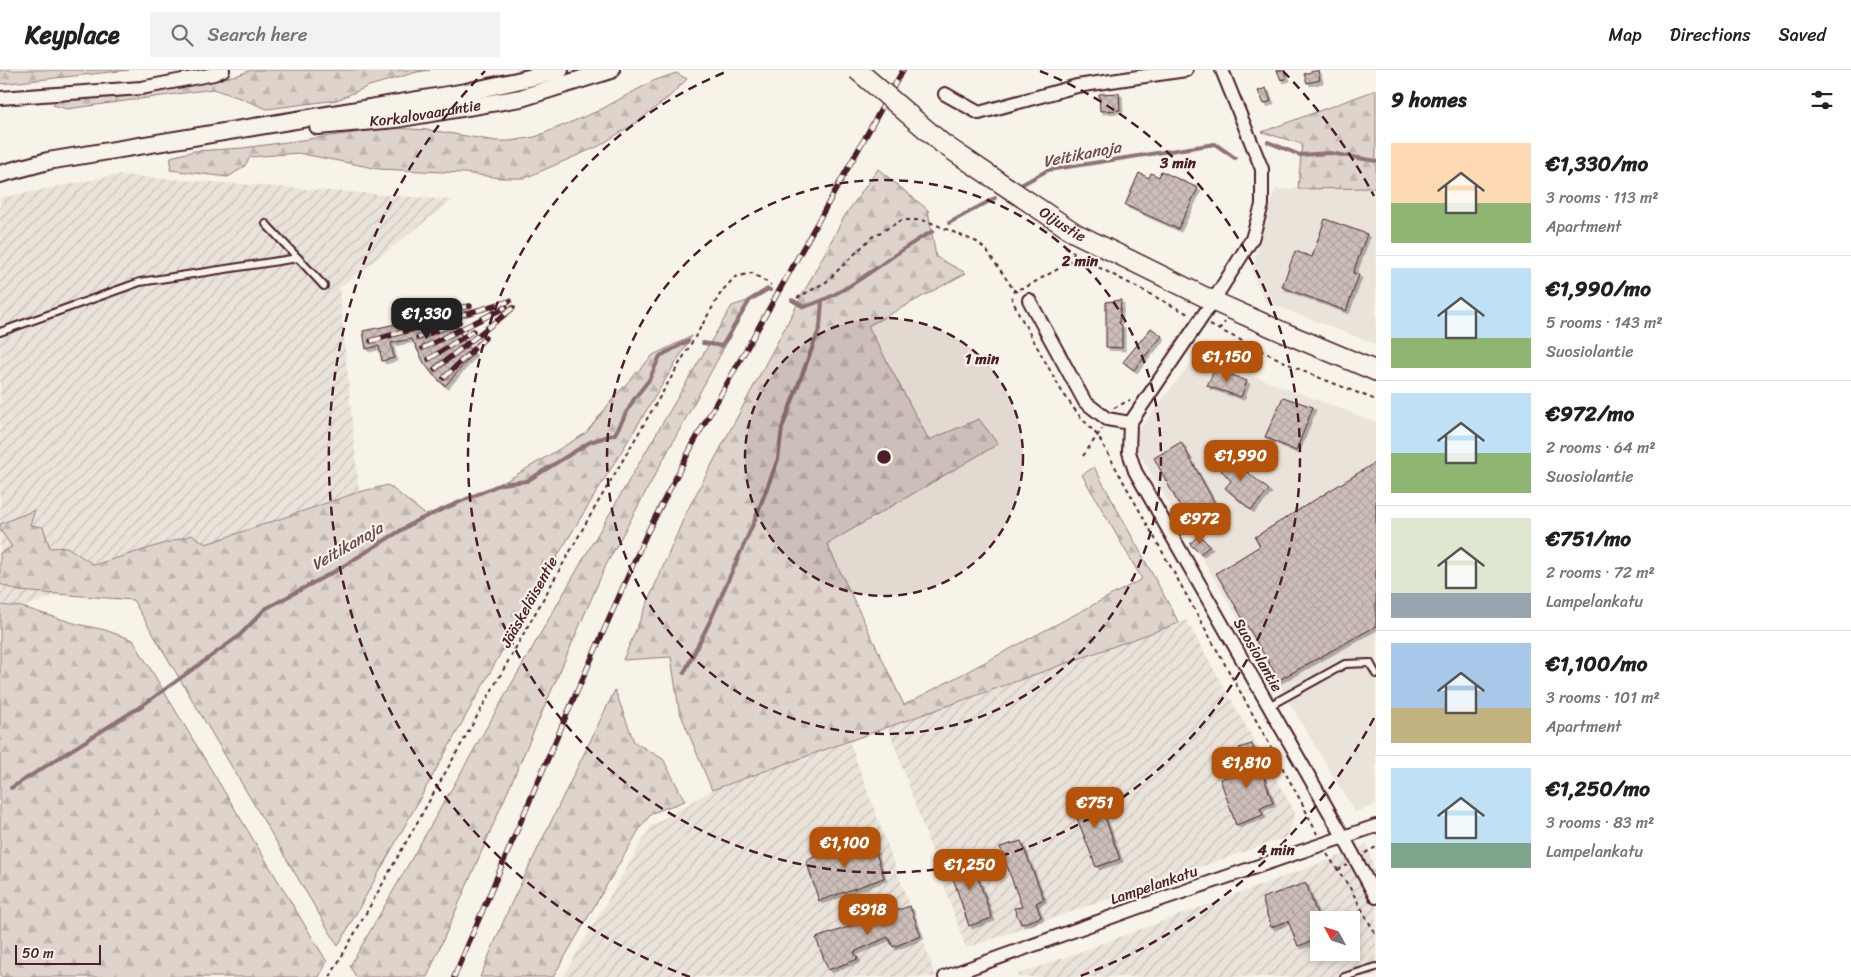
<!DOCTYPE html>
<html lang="en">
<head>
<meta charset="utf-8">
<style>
  :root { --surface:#fff; --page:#f2f2f2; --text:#202124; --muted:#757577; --line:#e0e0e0; --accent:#b45309 }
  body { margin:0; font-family:Sriracha,sans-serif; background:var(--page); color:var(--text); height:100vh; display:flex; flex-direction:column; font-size:19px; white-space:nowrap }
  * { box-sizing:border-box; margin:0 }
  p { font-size:16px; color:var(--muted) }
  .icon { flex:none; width:28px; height:28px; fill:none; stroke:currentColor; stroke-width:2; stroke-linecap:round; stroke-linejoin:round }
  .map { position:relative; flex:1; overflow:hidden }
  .side { display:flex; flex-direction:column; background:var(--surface); width:475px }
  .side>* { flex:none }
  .needle { width:32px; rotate:310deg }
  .buttons { position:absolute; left:1310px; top:841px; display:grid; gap:10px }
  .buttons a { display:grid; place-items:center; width:50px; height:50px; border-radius:0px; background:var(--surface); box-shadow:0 2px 8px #0003; font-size:25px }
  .scale { position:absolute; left:15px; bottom:12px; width:86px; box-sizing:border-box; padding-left:5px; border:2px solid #4a1f2b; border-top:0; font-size:14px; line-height:18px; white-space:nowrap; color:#4a1f2b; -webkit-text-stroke:4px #f7f3e8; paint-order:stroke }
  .price { position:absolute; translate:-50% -42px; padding:0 11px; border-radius:10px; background:var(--accent); color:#fff; font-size:16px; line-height:32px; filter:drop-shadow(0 1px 2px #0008) }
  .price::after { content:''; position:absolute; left:50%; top:30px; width:15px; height:11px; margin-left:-8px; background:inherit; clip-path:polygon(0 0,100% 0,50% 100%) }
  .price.on { background:#222; color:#fff }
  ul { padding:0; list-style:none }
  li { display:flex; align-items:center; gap:15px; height:125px; padding:0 15px }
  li+li { border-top:1px solid var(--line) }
  li span { display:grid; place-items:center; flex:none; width:140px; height:100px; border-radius:0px; color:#555 }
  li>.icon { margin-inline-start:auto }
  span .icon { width:60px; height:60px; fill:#fffc; stroke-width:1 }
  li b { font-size:21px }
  h2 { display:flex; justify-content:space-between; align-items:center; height:60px; padding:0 15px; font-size:21px }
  header { display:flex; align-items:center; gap:30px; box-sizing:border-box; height:70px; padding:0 25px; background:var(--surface); border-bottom:1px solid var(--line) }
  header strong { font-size:24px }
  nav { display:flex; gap:28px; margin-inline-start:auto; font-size:18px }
  .search { width:350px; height:45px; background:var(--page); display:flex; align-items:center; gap:12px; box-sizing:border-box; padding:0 18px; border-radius:0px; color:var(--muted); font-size:19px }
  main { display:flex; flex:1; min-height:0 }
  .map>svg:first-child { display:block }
  .built { fill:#eae3da }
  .industrial { fill:url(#industrial-furrows); fill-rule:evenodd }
  .forest { fill:url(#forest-firs); stroke:#947a7c }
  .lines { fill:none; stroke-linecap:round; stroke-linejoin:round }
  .stream { stroke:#8e7275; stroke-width:4 }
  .building { fill:url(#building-cross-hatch); stroke:#4a1f2b; filter:url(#shadow) }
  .service-casing { stroke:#4a1f2b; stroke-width:10 }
  .minor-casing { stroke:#4a1f2b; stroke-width:16 }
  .tertiary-casing { stroke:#4a1f2b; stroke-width:20 }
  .secondary-casing { stroke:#4a1f2b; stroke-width:22 }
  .path { stroke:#4a1f2b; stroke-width:2; stroke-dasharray:4 4; stroke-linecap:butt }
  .service { stroke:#f7f3e8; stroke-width:6 }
  .minor { stroke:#f7f3e8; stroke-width:12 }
  .tertiary { stroke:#f7f3e8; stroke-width:16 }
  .secondary { stroke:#f7f3e8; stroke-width:19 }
  .rail-casing { stroke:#4a1f2b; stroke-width:5.5 }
  .rail { stroke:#f7f3e8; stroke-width:4; stroke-dasharray:11; stroke-linecap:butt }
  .secondary-bridge-casing { stroke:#4a1f2b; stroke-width:22; stroke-linecap:butt }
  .secondary-bridge { stroke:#f7f3e8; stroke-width:19 }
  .ring { fill:none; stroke:#4a1f2b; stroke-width:2.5; stroke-dasharray:9 6 }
  .labels { text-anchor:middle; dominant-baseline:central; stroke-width:4.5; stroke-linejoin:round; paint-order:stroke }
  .street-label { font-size:15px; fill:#4a1f2b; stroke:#f7f3e8 }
  .water-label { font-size:16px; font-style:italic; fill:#6c4950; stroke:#f7f3e8 }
  .centre { fill:#4a1f2b; stroke:#f7f3e8; stroke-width:2.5 }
  .ring-label { font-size:15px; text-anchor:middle; font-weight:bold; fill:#4a1f2b; stroke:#f7f3e8; stroke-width:4.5; stroke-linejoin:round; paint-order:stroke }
</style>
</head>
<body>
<header>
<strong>Keyplace</strong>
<div class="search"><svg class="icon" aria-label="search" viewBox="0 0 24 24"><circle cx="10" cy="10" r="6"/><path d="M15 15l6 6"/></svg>Search here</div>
<nav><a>Map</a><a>Directions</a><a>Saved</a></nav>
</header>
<main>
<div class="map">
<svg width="1376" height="907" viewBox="0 0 1376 907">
  <defs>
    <pattern id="industrial-furrows" width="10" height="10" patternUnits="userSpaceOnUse" patternTransform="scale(1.25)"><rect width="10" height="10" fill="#eae3da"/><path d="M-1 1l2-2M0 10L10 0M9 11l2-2" fill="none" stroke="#cac2bb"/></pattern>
    <pattern id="forest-firs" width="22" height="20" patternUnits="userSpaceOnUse" patternTransform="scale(1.25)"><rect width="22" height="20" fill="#ded4cc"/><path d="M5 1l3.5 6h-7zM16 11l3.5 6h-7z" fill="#c0b6af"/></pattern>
    <pattern id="building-cross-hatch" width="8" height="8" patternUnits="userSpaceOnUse" patternTransform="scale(1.25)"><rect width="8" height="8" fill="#ccbfb9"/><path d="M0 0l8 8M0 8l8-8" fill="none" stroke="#b1a49f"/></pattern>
    <filter id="shadow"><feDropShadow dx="3" dy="3" stdDeviation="0" flood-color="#0004"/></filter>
  </defs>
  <rect width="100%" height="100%" fill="#f7f3e8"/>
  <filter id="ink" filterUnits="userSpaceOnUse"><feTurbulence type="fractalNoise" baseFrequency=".02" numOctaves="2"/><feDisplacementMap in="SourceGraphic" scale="10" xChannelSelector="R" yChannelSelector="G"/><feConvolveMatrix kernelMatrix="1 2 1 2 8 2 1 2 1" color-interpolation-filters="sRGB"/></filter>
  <g filter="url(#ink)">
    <g class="built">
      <polygon points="1376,118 1376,274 1265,232 1252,201 1275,119"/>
      <polygon points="1197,285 1376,352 1376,734 1355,742 1131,370"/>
    </g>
    <g class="industrial">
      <polygon points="116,105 453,130 339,218 359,422 22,537 0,533 0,128"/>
      <polygon points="1186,550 1295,743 1287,767 966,878 888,657"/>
      <polygon points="849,671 936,907 563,907 651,756 712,720"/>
      <path d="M1367 773 1376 807V907H1018L1017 905 1359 779ZM1319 850H1351V882H1319Z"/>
    </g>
    <g class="forest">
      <polygon points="0,0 129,0 0,14"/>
      <polygon points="252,0 430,0 417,2 369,16 337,30 267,39 240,28 213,19 67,39 53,35 56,31 167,18 238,5"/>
      <polygon points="676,3 687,9 670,26 640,50 599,76 525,108 501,108 464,103 379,99 298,83 250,87 244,97 228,107 170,100 171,87 194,81 243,78 390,58 430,60 496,71 510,71 535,67 598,41 653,11"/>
      <polygon points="1376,20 1376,118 1298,119 1302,74 1262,62"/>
      <polygon points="878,99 928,140 936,187 966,203 868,256 929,370 979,349 998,374 827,474 904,635 1142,509 1082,405 1094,397 1179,553 712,720 679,640 671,587 623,590 686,443 844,147"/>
      <path d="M750 230 606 495 427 907H356L350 896C477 676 601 454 732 236Z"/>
      <polygon points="692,266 528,534 338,876 133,530 19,521 0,514 0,483 12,477 0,459 0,454 35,440 30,455 43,457 50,478 67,477 94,495 192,465 206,474 359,422 388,415 427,446 501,414 586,363 616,325 653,285"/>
      <polygon points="0,535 22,537 77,554 105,560 133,570 327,892 319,907 0,907"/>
      <polygon points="615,620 634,672 663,689 685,731 652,743 640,758 553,907 480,907 510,836"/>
    </g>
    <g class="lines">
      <g class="stream">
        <polyline points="1268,72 1300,85 1330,83 1376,91"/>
        <polyline points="1021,115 1048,100 1215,74 1235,88"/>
        <polyline points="949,153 995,128"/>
        <path d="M792 230 804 237C852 223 889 184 933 161"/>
        <polyline points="703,273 722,276 750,230 768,219 770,220"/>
        <polyline points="684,603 711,549 754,452 778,389 782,358 820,257 822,231"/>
        <polyline points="11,718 143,635 239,566 265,539 337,500 416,451 501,414 527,411 590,372 615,364 634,329 649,310 660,286 688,271"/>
      </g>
    </g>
    <g class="building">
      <polygon points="1277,0 1284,0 1287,8 1281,10"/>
      <polygon points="1318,0 1320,10 1307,13 1304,4"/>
      <polygon points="1266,18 1271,31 1264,34 1258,21"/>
      <polygon points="1119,23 1120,40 1100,41 1099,24"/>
      <polygon points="1161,101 1198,118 1178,159 1125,135 1139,103 1149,108 1151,103 1159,107"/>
      <polygon points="1325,149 1367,164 1353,203 1359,205 1346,241 1282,217 1295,181 1312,187"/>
      <polygon points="1121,230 1119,253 1122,256 1122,278 1106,277 1106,232"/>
      <polygon points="452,233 456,256 466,274 474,283 445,316 434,306 424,293 412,269 391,273 394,288 382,291 379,276 366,279 363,261 410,251 408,242"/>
      <polygon points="1151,258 1162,266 1134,300 1123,292"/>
      <polygon points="1215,298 1247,311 1241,327 1207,316"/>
      <polygon points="1283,327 1313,337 1296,381 1265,367"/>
      <polygon points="1181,372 1217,437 1188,452 1154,388"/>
      <polygon points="1222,381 1269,420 1251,440 1225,418 1231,411 1213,391"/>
      <polygon points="1376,392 1376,556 1279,610 1216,503 1260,476 1255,467"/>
      <polygon points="1199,465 1210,476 1200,484 1190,474"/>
      <polygon points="1252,674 1273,733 1260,738 1263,745 1236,755 1220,709 1246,700 1239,678"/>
      <polygon points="1096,722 1120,789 1096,797 1070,730"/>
      <polygon points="871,767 884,808 819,831 806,790"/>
      <polygon points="1021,771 1044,829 1036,833 1041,847 1021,854 1014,838 1022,837 1000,777"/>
      <polygon points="970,785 992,848 969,856 948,793"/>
      <polygon points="1306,813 1319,850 1319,869 1298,876 1288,851 1271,857 1262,828"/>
      <polygon points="910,836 921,866 893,877 888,867 854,882 858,889 828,900 816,868"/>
    </g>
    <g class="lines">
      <g class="service-casing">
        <g id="service">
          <polyline points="266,154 298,188"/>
          <polyline points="0,262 140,212 298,188 324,216"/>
          <polyline points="1269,636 1345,594 1370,593 1376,604"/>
          <polyline points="1344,907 1376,897"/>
        </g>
      </g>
      <g class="minor-casing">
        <g id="minor">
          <polyline points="1222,0 1262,99 1262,135 1252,169 1213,231 1130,353 1129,382 1135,401 1344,768 1376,827"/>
          <polyline points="945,24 979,43 1077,16 1186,0"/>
          <polyline points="0,28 141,18 214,4 223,0"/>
          <polyline points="1029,230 1085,332 1107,349 1130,353"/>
          <polyline points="945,907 1150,833 1376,756"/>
        </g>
      </g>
      <g class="tertiary-casing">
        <g id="tertiary">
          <path id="s1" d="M318 56 396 49 521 28 611 0"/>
          <polyline points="0,104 48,91 466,22 521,10 560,0"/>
        </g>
      </g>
      <g class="secondary-casing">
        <g id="secondary">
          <path id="s2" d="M943 74 1075 163 1213 231 1285 263 1376 301"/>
        </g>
      </g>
      <g class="path">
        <polyline points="1065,176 1079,187 1190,245"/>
        <polyline points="1079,187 1026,217 1014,220 1012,229 1020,246 1061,320 1077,343 1098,366 1302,733 1317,764"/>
        <polyline points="797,228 826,212 872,167 902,150 915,150 927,151 977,172 987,181 1014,220 1018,223"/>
        <polyline points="1210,255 1305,302 1376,330"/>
        <polyline points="1219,260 1225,252"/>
        <polyline points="1114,338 1130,330"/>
        <polyline points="1083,386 1102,359"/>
        <polyline points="1365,783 1376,777"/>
        <polyline points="1327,784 1350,818 1376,865"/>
        <polyline points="1338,800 1347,795"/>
        <polyline points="330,907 590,446 722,221 735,207 752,203 771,215"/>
      </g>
      <use href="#service" class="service"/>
      <use href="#minor" class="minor"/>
      <use href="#tertiary" class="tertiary"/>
      <use href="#secondary" class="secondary"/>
      <g class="rail-casing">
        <g id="rail">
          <polyline points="413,246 470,236"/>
          <polyline points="418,268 459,252"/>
          <polyline points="371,271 510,231"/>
          <polyline points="423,278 506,237"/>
          <polyline points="429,289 473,261"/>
          <polyline points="435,299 513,238"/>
          <polyline points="444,308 485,268"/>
          <polyline points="454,907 564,651 646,465 693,374 903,0"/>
        </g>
      </g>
      <use href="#rail" class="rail"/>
      <g class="secondary-bridge-casing">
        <polyline id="secondary-bridge" points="857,0 943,74"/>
      </g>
      <use href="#secondary-bridge" class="secondary-bridge"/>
    </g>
  </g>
  <circle cx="884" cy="387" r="139" fill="#4a1f2b" fill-opacity=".12"/>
  <g class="ring">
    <circle cx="884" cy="387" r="139"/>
    <circle cx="884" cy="387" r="277"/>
    <path d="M1040 1A416 416 0 1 1 728 1"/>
    <path d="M1374 648A555 555 0 0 1 1078 907M690 907A555 555 0 0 1 485 1M1283 1A555 555 0 0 1 1374 126"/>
  </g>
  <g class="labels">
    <g class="street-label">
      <text stroke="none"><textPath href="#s1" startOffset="108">Korkalovaarantie</textPath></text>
      <text stroke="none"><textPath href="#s2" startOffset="144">Oijustie</textPath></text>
      <text transform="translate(529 532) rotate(-61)">Jääskeläisentie</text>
      <text transform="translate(1258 585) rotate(60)">Suosiolantie</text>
      <text transform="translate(1154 815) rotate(-19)">Lampelankatu</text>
    </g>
    <g class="water-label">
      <text transform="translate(1082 84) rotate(-11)">Veitikanoja</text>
      <text transform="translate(347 476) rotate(-30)">Veitikanoja</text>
    </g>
  </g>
  <circle cx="884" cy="387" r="8" class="centre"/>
  <g class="ring-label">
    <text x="1178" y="98">3 min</text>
    <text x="1080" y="196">2 min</text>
    <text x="982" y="294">1 min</text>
    <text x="1276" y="785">4 min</text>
  </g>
</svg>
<div class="buttons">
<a><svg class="needle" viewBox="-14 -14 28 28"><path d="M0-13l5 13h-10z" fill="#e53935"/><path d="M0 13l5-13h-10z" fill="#757577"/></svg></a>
</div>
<div class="scale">50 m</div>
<b class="price on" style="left:427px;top:270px">€1,330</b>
<b class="price" style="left:1227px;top:313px">€1,150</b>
<b class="price" style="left:1241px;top:412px">€1,990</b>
<b class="price" style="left:1200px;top:475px">€972</b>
<b class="price" style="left:1247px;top:719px">€1,810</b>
<b class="price" style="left:1095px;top:759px">€751</b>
<b class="price" style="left:845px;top:799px">€1,100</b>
<b class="price" style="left:970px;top:821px">€1,250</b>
<b class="price" style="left:868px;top:866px">€918</b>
</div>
<section class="side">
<h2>9 homes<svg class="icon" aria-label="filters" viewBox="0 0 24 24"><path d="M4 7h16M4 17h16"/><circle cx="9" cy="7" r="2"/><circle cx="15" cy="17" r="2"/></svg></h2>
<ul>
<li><span style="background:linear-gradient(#ffd9b3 60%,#8fb573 0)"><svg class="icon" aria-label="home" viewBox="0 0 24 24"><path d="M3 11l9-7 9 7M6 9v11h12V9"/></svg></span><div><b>€1,330/mo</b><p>3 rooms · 113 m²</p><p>Apartment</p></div></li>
<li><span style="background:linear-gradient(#bfe0f5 70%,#8fb573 0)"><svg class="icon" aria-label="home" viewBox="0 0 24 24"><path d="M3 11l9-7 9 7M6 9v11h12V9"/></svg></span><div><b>€1,990/mo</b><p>5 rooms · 143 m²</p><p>Suosiolantie</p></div></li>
<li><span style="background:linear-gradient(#bfe0f5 60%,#8fb573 0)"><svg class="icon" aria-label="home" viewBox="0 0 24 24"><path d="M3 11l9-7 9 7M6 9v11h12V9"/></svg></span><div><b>€972/mo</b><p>2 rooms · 64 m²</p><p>Suosiolantie</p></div></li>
<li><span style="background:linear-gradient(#dfe7d0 75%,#9aa5b1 0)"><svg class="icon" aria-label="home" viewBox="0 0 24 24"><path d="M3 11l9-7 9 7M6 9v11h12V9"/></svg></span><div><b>€751/mo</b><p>2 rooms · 72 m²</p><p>Lampelankatu</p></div></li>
<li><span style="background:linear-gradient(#a9c7e8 65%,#c2b280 0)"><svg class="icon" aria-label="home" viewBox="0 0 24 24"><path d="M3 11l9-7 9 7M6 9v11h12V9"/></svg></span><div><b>€1,100/mo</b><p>3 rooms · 101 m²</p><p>Apartment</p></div></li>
<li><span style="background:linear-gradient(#bfe0f5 75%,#7fa58c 0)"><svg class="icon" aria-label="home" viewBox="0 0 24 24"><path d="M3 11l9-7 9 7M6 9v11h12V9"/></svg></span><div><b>€1,250/mo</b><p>3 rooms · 83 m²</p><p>Lampelankatu</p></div></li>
</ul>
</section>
</main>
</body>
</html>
